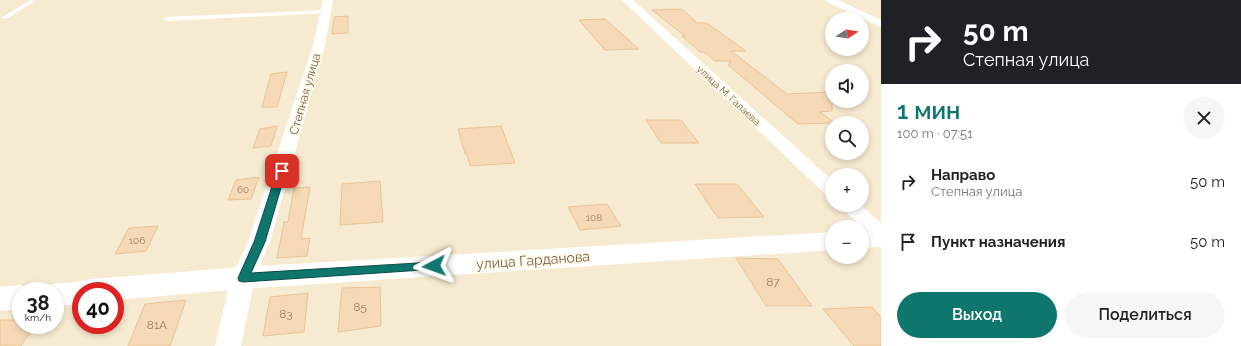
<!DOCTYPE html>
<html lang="ru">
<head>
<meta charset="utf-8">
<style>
	:root { --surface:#fff; --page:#f6f6f6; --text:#222; --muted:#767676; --accent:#0f766e }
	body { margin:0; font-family:Raleway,sans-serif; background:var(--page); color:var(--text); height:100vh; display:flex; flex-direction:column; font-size:15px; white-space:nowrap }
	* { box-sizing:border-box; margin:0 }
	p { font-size:13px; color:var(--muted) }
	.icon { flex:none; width:22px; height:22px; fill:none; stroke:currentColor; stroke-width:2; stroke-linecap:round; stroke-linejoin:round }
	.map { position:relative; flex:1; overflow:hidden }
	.drawer { display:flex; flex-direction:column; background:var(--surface); width:360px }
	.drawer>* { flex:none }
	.top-card { background:#202124; color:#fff; overflow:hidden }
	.needle { width:26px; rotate:78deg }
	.controls { position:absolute; left:825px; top:12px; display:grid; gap:8px }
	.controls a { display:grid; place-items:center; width:44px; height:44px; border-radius:50%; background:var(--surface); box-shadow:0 2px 6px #0003; font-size:20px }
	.speed { position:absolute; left:12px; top:282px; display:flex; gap:8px; font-size:20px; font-weight:700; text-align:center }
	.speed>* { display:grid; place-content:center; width:52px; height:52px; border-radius:50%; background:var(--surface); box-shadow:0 2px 6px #0003; line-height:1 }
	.speed small { font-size:10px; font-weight:400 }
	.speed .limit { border:6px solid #d22; background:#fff; color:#111 }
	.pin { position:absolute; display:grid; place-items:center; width:34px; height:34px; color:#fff; margin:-17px; border-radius:8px; box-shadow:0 2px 6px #0006 }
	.me { position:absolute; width:44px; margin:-22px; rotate:266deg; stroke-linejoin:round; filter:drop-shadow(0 0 3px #0008) }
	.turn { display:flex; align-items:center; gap:14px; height:84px; padding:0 16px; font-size:18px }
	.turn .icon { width:52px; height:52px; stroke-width:2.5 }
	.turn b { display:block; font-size:28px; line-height:34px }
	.round { display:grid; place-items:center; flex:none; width:42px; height:42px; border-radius:21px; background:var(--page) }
	.head { display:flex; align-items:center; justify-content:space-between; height:68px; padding:0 16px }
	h1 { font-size:24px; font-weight:600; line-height:30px; color:var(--accent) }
	.cta { display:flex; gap:8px; margin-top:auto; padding:8px 16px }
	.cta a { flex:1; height:46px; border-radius:24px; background:var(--accent); color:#fff; font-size:16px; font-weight:600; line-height:46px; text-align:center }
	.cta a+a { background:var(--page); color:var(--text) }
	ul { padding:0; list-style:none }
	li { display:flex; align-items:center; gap:12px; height:60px; padding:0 16px }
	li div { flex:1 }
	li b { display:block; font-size:15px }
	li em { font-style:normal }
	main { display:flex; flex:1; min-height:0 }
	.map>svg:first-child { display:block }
	.residential { fill:#f6ebd0; fill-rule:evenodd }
	.building { fill:#f6dab7; stroke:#eac396 }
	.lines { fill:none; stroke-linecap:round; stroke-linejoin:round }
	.lane { fill:#fff; fill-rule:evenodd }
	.street { fill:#fff; fill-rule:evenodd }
	.secondary { fill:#fff; fill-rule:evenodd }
	.route { fill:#0f766e; stroke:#0a4d48 }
	.labels { text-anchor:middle; stroke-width:3.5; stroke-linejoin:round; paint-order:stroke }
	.far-street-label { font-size:10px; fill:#785f46; stroke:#fffaea }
	.number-label { font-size:10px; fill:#987e62 }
	.street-label { font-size:12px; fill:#785f46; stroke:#fffaea }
	.near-number-label { font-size:12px; fill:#987e62 }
	.near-street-label { font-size:14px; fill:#785f46; stroke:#fffaea }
</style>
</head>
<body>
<main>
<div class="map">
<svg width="881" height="346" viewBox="0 0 881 346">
	<rect width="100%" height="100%" fill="#fef7e2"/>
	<path class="residential" d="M0 0H881V346H0ZM832 19H862V49H832ZM832 71H862V101H832ZM832 123H862V153H832ZM832 175H862V205H832ZM832 227H862V257H832ZM21 291H55V325H21ZM81 291H115V325H81Z"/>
	<g class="building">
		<polygon points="682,9 697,23 707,23 746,51 731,51 787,94 832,92 832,111 820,112 835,123 798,124 728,65 731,61 715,61 704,52 700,52 682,36 685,36 652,10"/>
		<polygon points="348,16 348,33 332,34 334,17"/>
		<polygon points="605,19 639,49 605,50 579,20"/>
		<polygon points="287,72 277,107 262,107 271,74"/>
		<polygon points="646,120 681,120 699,143 661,143"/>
		<polygon points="277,126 271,146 253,148 260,129"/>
		<polygon points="501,126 515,163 470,166 467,154 465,154 458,129"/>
		<polygon points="259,177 251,199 228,200 236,180"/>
		<polygon points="380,181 383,222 340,225 342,184"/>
		<polygon points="695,184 737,184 764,217 718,218"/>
		<polygon points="310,187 301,239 310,238 307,256 277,258 284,222 288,222 294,188"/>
		<polygon points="607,204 621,226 580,230 568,207"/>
		<polygon points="158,226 146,251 115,254 129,228"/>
		<polygon points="736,258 778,259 812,306 766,306"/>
		<polygon points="380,287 381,326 338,332 342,288"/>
		<polygon points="308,293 304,332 263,336 270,297"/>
		<polygon points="186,300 170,346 128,346 145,304"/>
		<polygon points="872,307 881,317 881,346 854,346 823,309"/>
		<polygon points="0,320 21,320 21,325 35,325 21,346 0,346"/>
	</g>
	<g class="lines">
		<g class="lane">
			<polygon points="31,0 36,0 6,19 1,18"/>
			<polygon points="326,10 329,12 328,13 166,21 163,19 166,17"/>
		</g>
		<g class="street">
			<polygon points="323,0 333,0 325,45 270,242 255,278 241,346 215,346 231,278 248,242 313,45"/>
			<polygon points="622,0 633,0 832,180 832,196 825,194"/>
			<polygon points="825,0 838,0 881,20 881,27 827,2"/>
			<polygon points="839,205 861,205 881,223 881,242 874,240"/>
		</g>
		<g class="secondary">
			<polygon points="881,229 881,247 862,248 862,230"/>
			<path d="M832 232V250L243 289 115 300V291H81V304L55 306V291H42L45 286C60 281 76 284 90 279L243 267Z"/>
			<polygon points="21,285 31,289 33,291 21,291 21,309 0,311 0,287"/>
		</g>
	</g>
	<polygon class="route" points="282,168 286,171 265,242 251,273 434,262 438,263 440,266 438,269 243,282 239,281 238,278 254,242 277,171"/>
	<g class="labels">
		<g class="far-street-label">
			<text transform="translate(729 95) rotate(43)" y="4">улица М. Галаева</text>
		</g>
		<g class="number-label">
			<text x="243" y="193">60</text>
			<text x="594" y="221">108</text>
			<text x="137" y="244">106</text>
		</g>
		<g class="street-label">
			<text transform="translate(305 94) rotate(-74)" y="4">Степная улица</text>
		</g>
		<g class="near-number-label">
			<text x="773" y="286">87</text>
			<text x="360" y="311">85</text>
			<text x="286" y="318">83</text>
			<text x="157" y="329">81А</text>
		</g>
		<g class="near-street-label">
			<text transform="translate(533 260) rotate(-4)" y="5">улица Гарданова</text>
		</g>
	</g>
</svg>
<div class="controls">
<a><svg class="needle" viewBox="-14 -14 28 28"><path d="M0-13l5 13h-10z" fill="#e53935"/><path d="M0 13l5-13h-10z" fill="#767676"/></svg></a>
<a><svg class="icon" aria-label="sound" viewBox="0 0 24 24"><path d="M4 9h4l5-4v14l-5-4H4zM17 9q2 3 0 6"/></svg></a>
<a><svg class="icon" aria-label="search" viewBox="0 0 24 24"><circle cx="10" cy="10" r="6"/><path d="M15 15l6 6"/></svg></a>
<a>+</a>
<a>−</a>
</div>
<div class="speed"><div>38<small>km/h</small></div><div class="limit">40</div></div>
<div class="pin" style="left:282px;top:171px;background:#d93025"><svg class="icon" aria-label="arrive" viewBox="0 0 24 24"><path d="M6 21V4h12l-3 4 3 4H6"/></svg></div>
<svg class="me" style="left:434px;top:266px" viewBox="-20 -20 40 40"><path d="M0-17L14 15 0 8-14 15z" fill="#0f766e" stroke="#fff" stroke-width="4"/></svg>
</div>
<section class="drawer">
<div class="top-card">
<div class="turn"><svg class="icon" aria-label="right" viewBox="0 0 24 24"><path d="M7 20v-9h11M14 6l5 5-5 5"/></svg><div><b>50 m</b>Степная улица</div></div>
</div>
<div class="head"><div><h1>1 мин</h1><p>100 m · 07:51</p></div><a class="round"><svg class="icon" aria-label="close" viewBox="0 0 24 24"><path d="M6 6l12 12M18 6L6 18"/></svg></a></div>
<ul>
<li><svg class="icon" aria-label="right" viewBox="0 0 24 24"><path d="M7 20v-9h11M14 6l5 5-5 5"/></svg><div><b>Направо</b><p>Степная улица</p></div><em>50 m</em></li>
<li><svg class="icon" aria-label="arrive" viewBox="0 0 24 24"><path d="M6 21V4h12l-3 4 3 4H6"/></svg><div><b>Пункт назначения</b></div><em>50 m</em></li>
</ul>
<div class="cta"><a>Выход</a><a>Поделиться</a></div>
</section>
</main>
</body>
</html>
